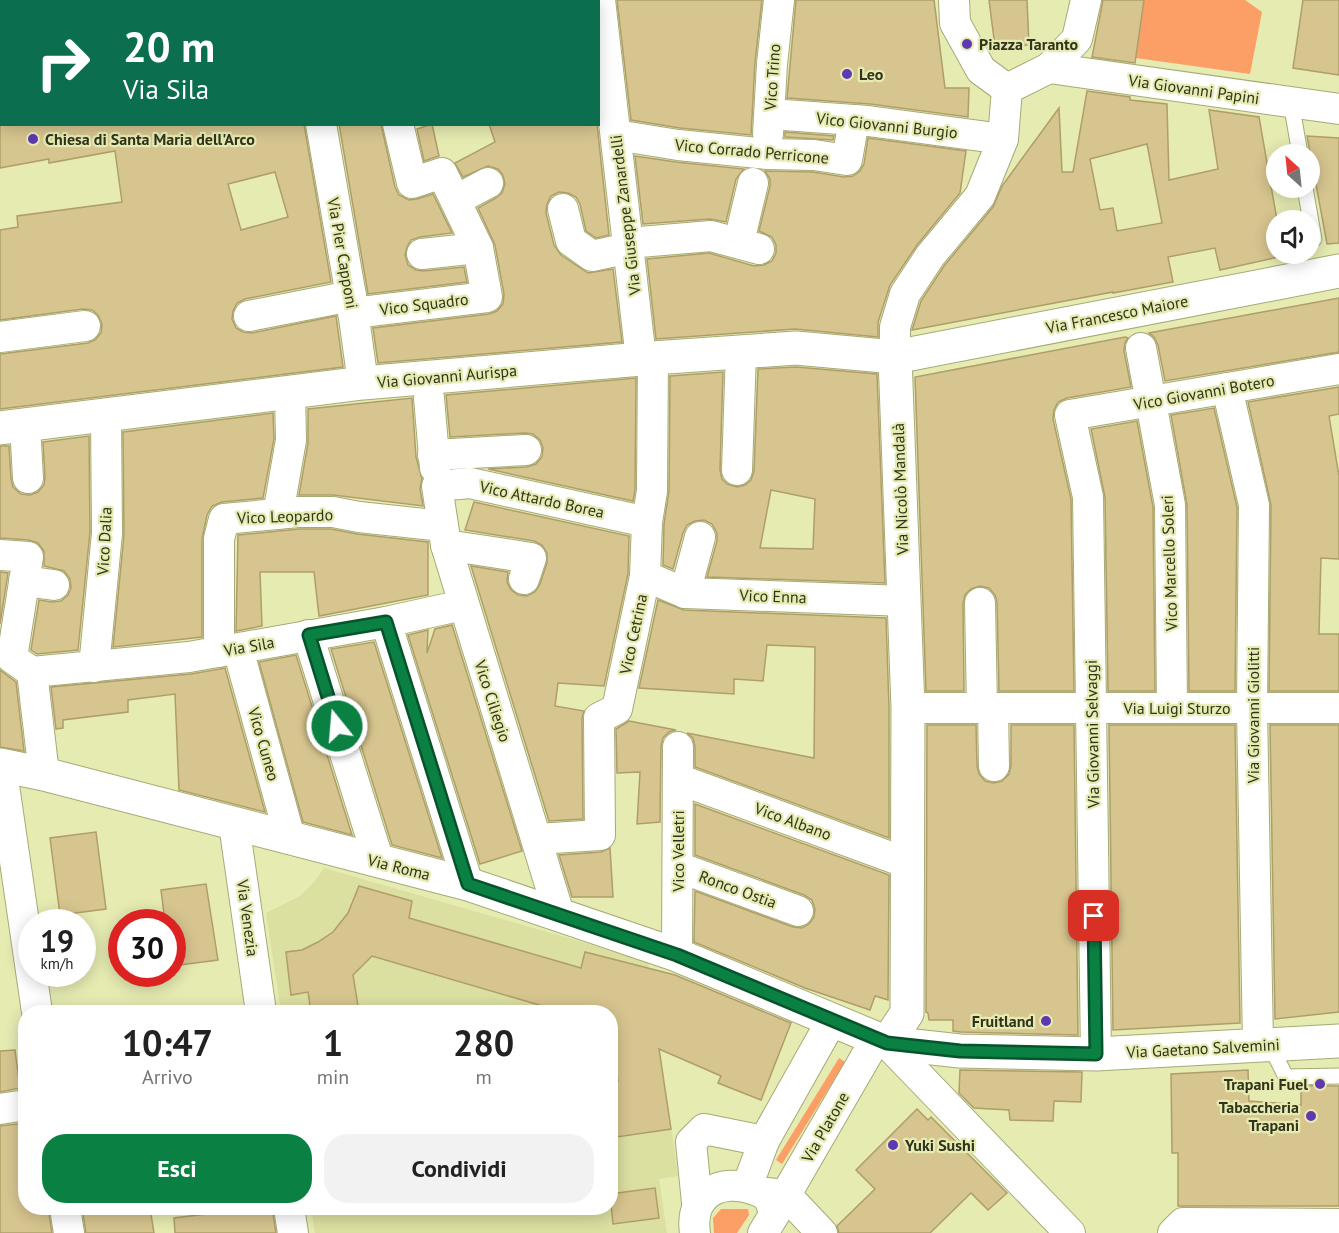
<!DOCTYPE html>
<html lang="it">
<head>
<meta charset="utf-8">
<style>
	:root { --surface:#fff; --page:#f2f2f2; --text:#222; --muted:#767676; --accent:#0b8043 }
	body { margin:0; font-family:"PT Sans",sans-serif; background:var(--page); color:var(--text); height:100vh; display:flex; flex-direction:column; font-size:22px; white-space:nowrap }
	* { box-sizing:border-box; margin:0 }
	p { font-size:20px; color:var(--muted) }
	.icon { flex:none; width:33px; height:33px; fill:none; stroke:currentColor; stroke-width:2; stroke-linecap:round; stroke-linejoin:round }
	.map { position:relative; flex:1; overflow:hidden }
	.sheet { position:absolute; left:18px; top:1005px; width:600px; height:210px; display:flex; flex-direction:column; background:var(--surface); border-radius:24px; box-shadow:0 3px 15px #0003 }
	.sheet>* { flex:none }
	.guide { position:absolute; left:0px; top:0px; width:600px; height:126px; box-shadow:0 3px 15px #0003; background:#0b6e4f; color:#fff; overflow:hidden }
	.needle { width:39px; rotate:333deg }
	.tools { position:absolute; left:1266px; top:144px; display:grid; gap:12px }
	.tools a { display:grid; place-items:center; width:54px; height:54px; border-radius:50%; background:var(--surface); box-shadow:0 3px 15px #0003; font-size:30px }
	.speed { position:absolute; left:18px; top:909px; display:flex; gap:12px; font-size:30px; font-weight:700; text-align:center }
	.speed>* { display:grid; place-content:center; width:78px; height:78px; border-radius:50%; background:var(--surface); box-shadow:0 3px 15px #0003; line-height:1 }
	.speed small { font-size:15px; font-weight:400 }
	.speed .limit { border:9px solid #d22; background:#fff; color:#111 }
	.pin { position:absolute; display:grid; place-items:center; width:51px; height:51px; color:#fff; margin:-26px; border-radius:12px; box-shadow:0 3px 9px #0006 }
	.me { position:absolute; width:66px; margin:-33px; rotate:343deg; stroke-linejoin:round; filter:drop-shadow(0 0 4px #0008) }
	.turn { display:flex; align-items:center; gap:21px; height:126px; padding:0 24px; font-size:27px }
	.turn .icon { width:78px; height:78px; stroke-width:2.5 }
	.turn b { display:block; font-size:42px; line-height:51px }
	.eta { display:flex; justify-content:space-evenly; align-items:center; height:102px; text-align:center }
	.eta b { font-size:36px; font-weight:700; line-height:42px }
	.cta { display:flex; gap:12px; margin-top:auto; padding:12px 24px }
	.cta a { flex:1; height:69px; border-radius:24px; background:var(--accent); color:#fff; font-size:24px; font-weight:700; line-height:69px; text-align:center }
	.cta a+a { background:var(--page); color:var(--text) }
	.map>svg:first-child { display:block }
	.built { fill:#dbdfa0 }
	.green { fill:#fb9f66 }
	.building { fill:#d7c58f; stroke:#af9e69; stroke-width:1.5; fill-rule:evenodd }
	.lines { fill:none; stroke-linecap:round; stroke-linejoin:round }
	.lane-casing { stroke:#a6aa75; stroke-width:17 }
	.street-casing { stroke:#a6aa75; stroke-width:32 }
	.secondary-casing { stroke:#a6aa75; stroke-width:35 }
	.lane { stroke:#fff; stroke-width:15 }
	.street { stroke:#fff; stroke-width:30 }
	.secondary { stroke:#fff; stroke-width:33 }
	.route-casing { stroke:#07532c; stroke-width:15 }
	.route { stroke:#0b8043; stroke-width:10 }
	.poi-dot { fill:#5e39b1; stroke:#e6ebb2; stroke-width:2 }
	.labels { text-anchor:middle; stroke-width:4.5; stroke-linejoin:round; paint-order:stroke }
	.poi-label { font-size:16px; font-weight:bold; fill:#31331c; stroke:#e6ebb2; text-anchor:start }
	.street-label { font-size:16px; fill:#31331c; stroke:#e6ebb2 }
</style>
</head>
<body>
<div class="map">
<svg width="1339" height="1233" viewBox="0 0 1339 1233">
	<rect width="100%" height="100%" fill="#e6ebb2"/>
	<polygon class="built" points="324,868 648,961 678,1176 659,1179 667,1233 315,1233 311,1208 610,1208 610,1012 281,1012 266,913 300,896 315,881"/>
	<g class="green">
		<polygon points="1144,0 1245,0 1262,12 1250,74 1136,58"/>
		<polygon points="839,1058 845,1062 782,1164 776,1160"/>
		<polygon points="721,1209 748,1209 749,1215 737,1233 714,1233 713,1218"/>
	</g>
	<g class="building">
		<polygon points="617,0 762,0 755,62 751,135 680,128 631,120"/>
		<polygon points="796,0 934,0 945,88 969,88 968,117 870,104 787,98"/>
		<polygon points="989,0 1027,0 1029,45 995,47"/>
		<polygon points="1103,0 1144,0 1135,63 1092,57"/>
		<polygon points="1303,0 1339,0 1339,75 1293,68"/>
		<path d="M1087 91 1130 97V100L1167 104 1169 180 1218 169 1209 110 1259 117 1277 220 1276 254H1283V256L1220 270 1215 248 1168 257 1173 282 1113 293V292L912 330 921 301 944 266 993 207 1002 186 1059 108 1062 172H1073ZM1147 144 1162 223 1117 231 1113 208 1100 210 1090 159Z"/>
		<path d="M0 124H304L331 282 245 299 237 303 233 311 232 319 236 328 243 332 252 333 336 316 343 367 0 409V354L88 343 95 340 101 333 102 324 98 315 92 310 83 309 0 320V230L18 227 17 216 122 202 115 151 49 163V159L0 168ZM275 172 288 217 241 230 228 184Z"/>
		<polygon points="339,124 381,124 395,187 399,195 409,200 417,199 433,194 452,233 420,237 411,240 407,247 405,255 408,265 416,270 423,271 464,267 467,282 368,294"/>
		<polygon points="432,124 439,156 424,161 417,129"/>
		<polygon points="489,124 597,124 609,235 596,238 586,231 580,204 576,197 568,193 559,192 551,196 547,204 546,213 554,245 561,255 588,273 613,269 622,342 378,363 373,328 489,314 497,311 503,304 504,294 495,245 478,208 496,198 502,193 505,184 503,175 498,169 488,166 463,177 455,163 495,142"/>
		<polygon points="785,132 834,136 833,140 785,137"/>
		<polygon points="1307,136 1339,138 1339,243 1327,244"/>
		<polygon points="868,138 966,151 960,193 917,245 890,285 878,322 878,337 795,329 656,339 647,259 709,253 754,266 764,265 772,261 776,253 776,245 772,237 759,231 770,186 770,179 765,171 813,172 844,177 853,176 860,171 864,164"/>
		<polygon points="635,156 676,162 744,169 736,179 726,222 710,219 643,224"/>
		<polygon points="1339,298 1339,352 1165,381 1158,345 1154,337 1149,333"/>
		<polygon points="1125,337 1128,338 1125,343 1124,351 1131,387 1067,398 1058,402 1054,410 1053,419 1071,499 1074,691 999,691 997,602 995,595 989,588 980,586 971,589 965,595 963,603 964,691 926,691 915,377"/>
		<path d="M796 367 877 374 885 583 707 577 717 541V533L712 524 704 520 695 521 687 525 683 533 673 569 663 565 664 524 669 491 670 376 723 372 720 470 722 479 727 484 737 487 745 485 751 480 754 471 758 369ZM771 490 815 499 813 549 760 548Z"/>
		<polygon points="636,378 635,490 633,501 488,469 527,467 536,464 542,457 543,448 540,440 533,434 525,433 450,437 446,395"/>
		<polygon points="1339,387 1339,414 1329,416 1339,476 1339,559 1321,558 1319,634 1339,634 1339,691 1269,691 1271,505 1248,402"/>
		<polygon points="412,398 416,457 422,479 420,489 423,506 333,495 299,495 308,443 308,409"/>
		<polygon points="1214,408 1237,507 1235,691 1189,691 1187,505 1171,415"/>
		<polygon points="273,413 274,439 263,498 222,502 212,506 207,515 202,539 202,637 113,647 124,535 123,432"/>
		<polygon points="1137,421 1153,507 1155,691 1108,691 1105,497 1091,429"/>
		<polygon points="89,436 90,532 78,650 37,654 31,650 39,600 52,602 61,601 68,595 71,588 70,579 64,571 44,566 44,551 38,543 29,540 0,538 0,446 9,446 11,479 13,487 21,494 30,495 38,492 44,485 45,477 43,442"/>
		<polygon points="474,502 629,536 628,574 604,686 558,683 555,706 584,711 582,718 583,819 549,821 471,566 508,572 507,582 511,590 518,595 527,596 535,592 540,584 547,563 547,553 542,545 534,541 465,530"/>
		<polygon points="299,529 331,529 357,534 428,542 428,595 319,616 314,572 260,572 262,626 236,631 238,535"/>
		<polygon points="0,572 8,573 0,624"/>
		<polygon points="658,600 684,610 886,618 889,708 889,838 695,767 695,747 693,738 687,733 814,758 815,647 767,645 763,681 734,679 734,694 639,688"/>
		<polygon points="452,625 522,851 480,864 408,635 428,630 427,653 435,629"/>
		<polygon points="374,642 442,858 392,845 331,649"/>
		<polygon points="296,655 352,835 303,822 259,662"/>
		<polygon points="225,668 265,812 179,790 175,694 128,700 128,712 63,720 63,728 56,729 51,687 191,674"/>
		<polygon points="0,670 16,682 24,751 0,747"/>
		<polygon points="629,721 676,730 669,732 663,738 661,746 660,822 637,824 640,772 617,773 616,729"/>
		<polygon points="927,725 976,725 977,766 979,774 985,781 994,783 1002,781 1009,774 1011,766 1011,725 1074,725 1078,1035 961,1032 953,1031 953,1020 929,1020 928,1013 926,1012"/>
		<polygon points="1109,725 1235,725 1240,1023 1113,1030"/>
		<polygon points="1270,725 1339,725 1339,1012 1275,1019"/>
		<polygon points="695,804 889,875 888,1000 875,996 870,1010 805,988 694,942 695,891 793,927 802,928 809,924 814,917 815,909 812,900 804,895 695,855"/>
		<polygon points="96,832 106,909 60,915 50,838"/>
		<polygon points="610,848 613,897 572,897 559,855 601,852"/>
		<polygon points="206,884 218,960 172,966 172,922 165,922 161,890"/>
		<polygon points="359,886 412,901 409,918 581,968 585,952 675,975 791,1023 761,1100 718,1083 721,1076 659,1049 671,1129 610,1138 610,1082 618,1081 610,1029 610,1012 563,1012 372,956 353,975 359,1012 311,1012 308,992 291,995 286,952 302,950 318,942 333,932 348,913"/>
		<polygon points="15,1050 20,1088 0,1092 0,1051"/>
		<polygon points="960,1070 1082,1072 1081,1102 1054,1101 1053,1121 1010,1120 1009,1110 974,1108 959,1093"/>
		<polygon points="1248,1070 1249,1101 1301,1105 1301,1086 1339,1086 1339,1206 1178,1206 1178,1153 1172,1153 1171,1074"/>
		<polygon points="917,1109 928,1120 931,1117 1007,1193 988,1210 971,1193 930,1233 839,1233 837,1226 875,1189 856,1170"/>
		<polygon points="25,1123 26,1208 48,1208 52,1233 0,1233 0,1126"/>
		<polygon points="655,1188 659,1218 613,1224 610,1194"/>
		<polygon points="82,1208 150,1208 154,1233 86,1233"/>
		<polygon points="222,1208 272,1208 276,1233 175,1233 174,1218 222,1212"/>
	</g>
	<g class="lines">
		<g class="lane-casing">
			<g id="lane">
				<polyline points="1291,102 1300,154"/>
				<polyline points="1305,188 1314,239"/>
				<polyline points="1270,1045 1286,1077 1339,1076"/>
			</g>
		</g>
		<g class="street-casing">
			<g id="street">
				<polyline points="301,0 302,2"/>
				<polyline points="600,0 641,359"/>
				<polyline points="954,0 955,23 981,70 1007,89"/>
				<polyline points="440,2 447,0"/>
				<polyline points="1049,68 1339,109"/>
				<polyline points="0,86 2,86"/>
				<polyline points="770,114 868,121 1003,139"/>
				<polyline points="321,124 351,296 363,383"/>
				<polyline points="768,134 772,64 779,0"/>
				<polyline points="616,135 678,145 767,154 814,155 847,160 854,120"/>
				<polyline points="456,200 488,183"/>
				<polyline points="563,209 571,241 592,256 629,248"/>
				<polyline points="739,242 753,183"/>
				<polyline points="628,243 711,236 759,249"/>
				<polyline points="422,254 478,248"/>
				<polyline points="353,313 487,297 478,248 442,173 412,183 398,124"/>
				<polyline points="249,316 351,296"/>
				<polyline points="0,337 85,326"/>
				<polyline points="1141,348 1170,505 1172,708"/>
				<polyline points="895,357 895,327 905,294 930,256 980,196 1003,139 1007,89 1049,68 1077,39 1086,0"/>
				<polyline points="1227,388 1254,505 1252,708 1258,1045"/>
				<polyline points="429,398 435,468"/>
				<polyline points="25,425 28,478"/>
				<polyline points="433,455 526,450"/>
				<polyline points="737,470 741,352"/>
				<polyline points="278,514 291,440 290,393"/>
				<polyline points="446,545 531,558 524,579"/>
				<polyline points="0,555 28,557 12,658 32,672 44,774"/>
				<polyline points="645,576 685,593 905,601"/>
				<polyline points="24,581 54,585"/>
				<polyline points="685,593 700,537"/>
				<polyline points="980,603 982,708"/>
				<polyline points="386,622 468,884"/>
				<polyline points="308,635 379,862"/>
				<polyline points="238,649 290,838"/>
				<polyline points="219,652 219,539 224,519 298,512 333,512 359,517 443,526"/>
				<polyline points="94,667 107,533 106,415"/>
				<polyline points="32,672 189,657 386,622 463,605"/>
				<polyline points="908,708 1339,708"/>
				<polyline points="993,708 994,766"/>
				<polyline points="1,765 37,1012"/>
				<polyline points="678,779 907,863"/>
				<polyline points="234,824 261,1012"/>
				<polyline points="537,839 600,835 599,718 617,709 645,576 647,522 652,491 653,358"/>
				<polyline points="678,867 798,911"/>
				<polyline points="559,914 446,545 437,486 470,483 647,522"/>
				<polyline points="677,955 678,747"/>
				<polyline points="887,1043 1070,1233"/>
				<polyline points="1096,1054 1088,497 1070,415 1339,369"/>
				<polyline points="0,1109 26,1105"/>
				<polyline points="747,1187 764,1141 832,1020"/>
				<polyline points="766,1193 786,1195 822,1233"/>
				<polyline points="697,1203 691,1142 704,1129 764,1141"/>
				<polyline points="65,1208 69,1233"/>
				<polyline points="289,1208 293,1233"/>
				<polyline points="774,1215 876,1039"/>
				<path d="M695 1233C689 1194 721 1177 755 1190 761 1192 767 1195 770 1201 772 1205 773 1211 774 1215L763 1233"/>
				<polyline points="1173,1233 1183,1223 1339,1224"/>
			</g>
		</g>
		<g class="secondary-casing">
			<g id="secondary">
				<polyline points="0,428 363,383 653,358 796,348 895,357 1339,271"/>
				<polyline points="0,765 44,774 468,884 677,955 887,1043 960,1051 1096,1054 1339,1041"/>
				<polyline points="887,1043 907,1013 908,708 895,357"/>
			</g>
		</g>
		<use href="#lane" class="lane"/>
		<use href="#street" class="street"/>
		<use href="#secondary" class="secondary"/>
	</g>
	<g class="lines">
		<g class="route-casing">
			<polyline id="route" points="337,726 309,635 386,622 468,884 677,955 887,1043 960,1051 1096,1054 1094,916"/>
		</g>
		<use href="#route" class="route"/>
	</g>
	<g class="poi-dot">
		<circle cx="967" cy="44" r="6"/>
		<circle cx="847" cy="74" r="6"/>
		<circle cx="33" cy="139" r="6"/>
		<circle cx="1046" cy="1021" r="6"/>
		<circle cx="1320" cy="1084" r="6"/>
		<circle cx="1311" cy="1116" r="6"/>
		<circle cx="893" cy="1145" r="6"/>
	</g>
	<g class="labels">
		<g class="poi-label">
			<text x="979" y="50">Piazza Taranto</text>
			<text x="859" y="80">Leo</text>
			<text x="45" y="145">Chiesa di Santa Maria dell'Arco</text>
			<text x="1034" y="1027" text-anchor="end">Fruitland</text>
			<text x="1308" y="1090" text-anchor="end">Trapani Fuel</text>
			<text x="1299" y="1113" text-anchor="end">Tabaccheria<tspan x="1299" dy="18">Trapani</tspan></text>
			<text x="905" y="1151">Yuki Sushi</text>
		</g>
		<g class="street-label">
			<text transform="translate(772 77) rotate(-86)" y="6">Vico Trino</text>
			<text transform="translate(1194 89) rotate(8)" y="6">Via Giovanni Papini</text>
			<text transform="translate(887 125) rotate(6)" y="6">Vico Giovanni Burgio</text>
			<text transform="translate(752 151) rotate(5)" y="6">Vico Corrado Perricone</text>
			<text transform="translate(625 215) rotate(-97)" y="6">Via Giuseppe Zanardelli</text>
			<text transform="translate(343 253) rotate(80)" y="6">Via Pier Capponi</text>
			<text transform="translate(424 304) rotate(-7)" y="6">Vico Squadro</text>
			<text transform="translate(1117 314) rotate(-11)" y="6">Via Francesco Maiore</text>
			<text transform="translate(447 376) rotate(-5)" y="6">Via Giovanni Aurispa</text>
			<text transform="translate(1204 392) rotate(-10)" y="6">Vico Giovanni Botero</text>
			<text transform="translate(900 489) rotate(-92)" y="6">Via Nicolò Mandalà</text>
			<text transform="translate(542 499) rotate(12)" y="6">Vico Attardo Borea</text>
			<text transform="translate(285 516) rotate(-2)" y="6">Vico Leopardo</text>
			<text transform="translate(104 541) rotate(-87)" y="6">Vico Dalia</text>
			<text transform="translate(1169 563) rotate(-92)" y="6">Vico Marcello Soleri</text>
			<text transform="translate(773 596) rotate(2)" y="6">Vico Enna</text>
			<text transform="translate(633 634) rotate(-78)" y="6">Vico Cetrina</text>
			<text transform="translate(249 646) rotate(-10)" y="6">Via Sila</text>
			<text transform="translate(493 701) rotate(72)" y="6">Vico Ciliegio</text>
			<text x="1177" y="714">Via Luigi Sturzo</text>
			<text transform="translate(1253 715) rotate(-90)" y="6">Via Giovanni Giolitti</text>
			<text transform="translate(1092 734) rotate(-91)" y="6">Via Giovanni Selvaggi</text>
			<text transform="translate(264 744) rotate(74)" y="6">Vico Cuneo</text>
			<text transform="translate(793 821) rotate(20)" y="6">Vico Albano</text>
			<text transform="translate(678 851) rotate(-90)" y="6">Vico Velletri</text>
			<text transform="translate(399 867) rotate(14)" y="6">Via Roma</text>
			<text transform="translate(738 889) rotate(20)" y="6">Ronco Ostia</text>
			<text transform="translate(248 918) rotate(82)" y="6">Via Venezia</text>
			<text transform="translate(1203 1048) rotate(-3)" y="6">Via Gaetano Salvemini</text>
			<text transform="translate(825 1127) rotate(-60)" y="6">Via Platone</text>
		</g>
	</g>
</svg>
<div class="tools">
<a><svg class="needle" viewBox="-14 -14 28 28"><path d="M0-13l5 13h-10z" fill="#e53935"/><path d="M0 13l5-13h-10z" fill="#767676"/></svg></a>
<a><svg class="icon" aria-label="sound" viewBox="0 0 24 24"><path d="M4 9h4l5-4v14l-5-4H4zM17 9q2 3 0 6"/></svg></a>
</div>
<div class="speed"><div>19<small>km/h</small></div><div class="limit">30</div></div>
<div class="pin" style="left:1094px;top:916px;background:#d93025"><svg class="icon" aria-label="arrive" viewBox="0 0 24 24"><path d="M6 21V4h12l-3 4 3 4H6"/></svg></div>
<svg class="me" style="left:337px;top:726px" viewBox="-20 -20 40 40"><circle r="17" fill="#0b8043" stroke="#fff" stroke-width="3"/><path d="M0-11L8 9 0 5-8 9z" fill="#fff"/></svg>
<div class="guide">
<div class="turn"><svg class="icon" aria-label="right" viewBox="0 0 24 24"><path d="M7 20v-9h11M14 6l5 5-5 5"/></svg><div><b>20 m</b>Via Sila</div></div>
</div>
<section class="sheet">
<div class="eta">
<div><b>10:47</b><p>Arrivo</p></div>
<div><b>1</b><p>min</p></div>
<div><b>280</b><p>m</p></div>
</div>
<div class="cta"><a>Esci</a><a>Condividi</a></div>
</section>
</div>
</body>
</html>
